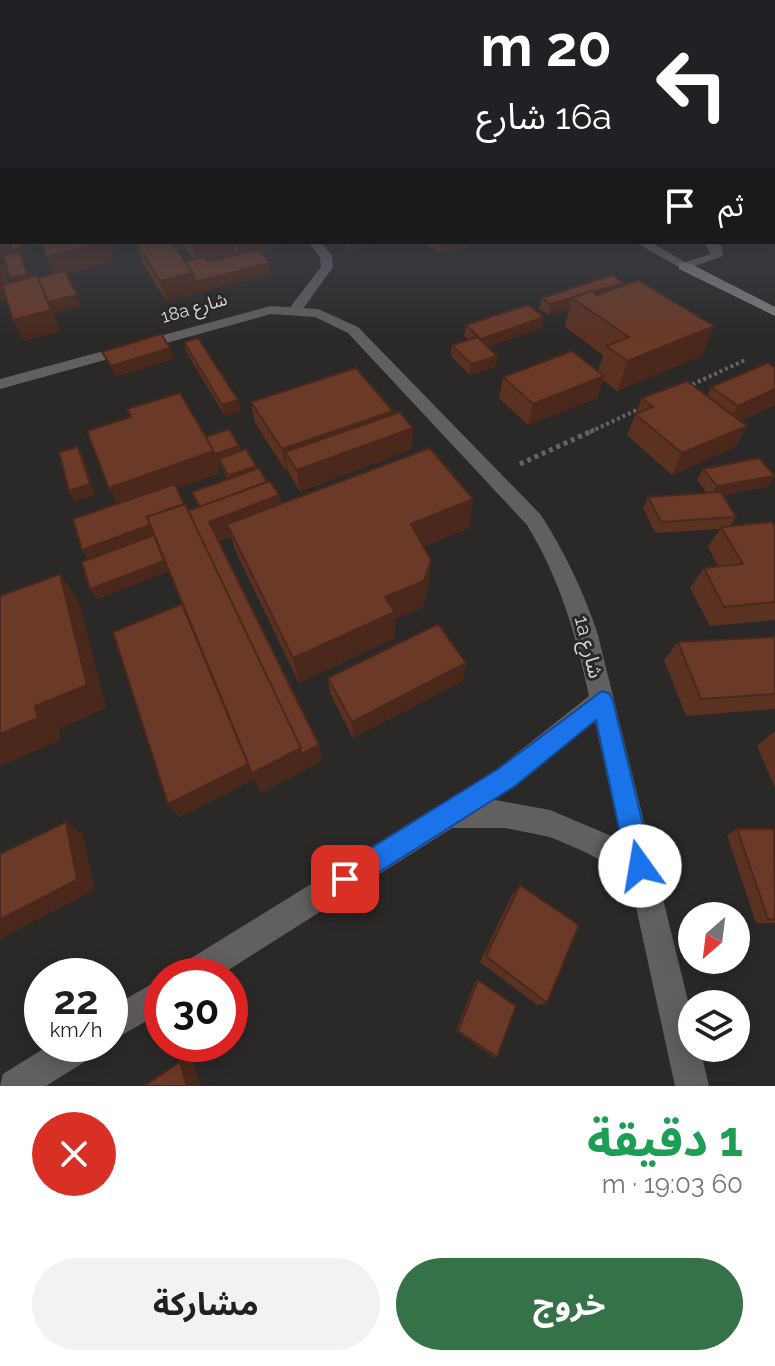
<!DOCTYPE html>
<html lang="ar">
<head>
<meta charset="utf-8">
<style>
	:root { --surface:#fff; --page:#f2f2f2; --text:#202124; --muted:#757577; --accent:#367248 }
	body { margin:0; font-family:Raleway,"Noto Sans Arabic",sans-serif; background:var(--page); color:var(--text); direction:rtl; height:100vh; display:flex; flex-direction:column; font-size:30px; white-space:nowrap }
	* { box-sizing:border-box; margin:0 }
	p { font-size:26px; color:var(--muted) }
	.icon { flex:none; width:44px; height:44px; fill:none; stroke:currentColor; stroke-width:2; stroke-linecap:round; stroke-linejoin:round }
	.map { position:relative; height:1086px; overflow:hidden; direction:ltr }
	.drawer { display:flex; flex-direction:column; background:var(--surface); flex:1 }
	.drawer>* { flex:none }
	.top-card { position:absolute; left:0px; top:0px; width:776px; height:244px; box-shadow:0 4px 20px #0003; direction:rtl; background:#202124; color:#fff; overflow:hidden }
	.needle { width:52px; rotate:208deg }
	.tools { position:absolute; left:678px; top:902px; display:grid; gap:16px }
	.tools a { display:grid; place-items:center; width:72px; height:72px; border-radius:50%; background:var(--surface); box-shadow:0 4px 20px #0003; font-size:40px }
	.speed { position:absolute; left:24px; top:958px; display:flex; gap:16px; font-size:40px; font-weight:700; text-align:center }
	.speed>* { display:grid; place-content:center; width:104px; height:104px; border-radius:50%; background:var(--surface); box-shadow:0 4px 20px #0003; line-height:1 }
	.speed small { font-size:20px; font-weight:400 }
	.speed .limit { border:12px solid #d22; background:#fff; color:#111 }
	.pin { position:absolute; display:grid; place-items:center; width:68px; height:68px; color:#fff; margin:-34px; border-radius:16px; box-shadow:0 4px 12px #0006 }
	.me { position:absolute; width:88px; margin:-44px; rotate:347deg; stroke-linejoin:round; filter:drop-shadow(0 0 6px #0008) }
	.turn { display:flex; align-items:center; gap:28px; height:168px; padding:0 32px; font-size:36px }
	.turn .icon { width:104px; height:104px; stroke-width:2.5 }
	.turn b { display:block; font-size:56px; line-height:68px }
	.then { display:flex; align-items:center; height:76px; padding:0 32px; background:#0003; gap:16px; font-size:30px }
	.round { display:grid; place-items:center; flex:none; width:84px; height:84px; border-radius:42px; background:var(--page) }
	.headline { display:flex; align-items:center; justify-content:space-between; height:136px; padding:0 32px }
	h1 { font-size:48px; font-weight:700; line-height:60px; color:#1e9e55 }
	.primary-button { display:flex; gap:16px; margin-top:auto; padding:16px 32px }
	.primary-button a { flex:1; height:92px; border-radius:48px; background:var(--accent); color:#fff; font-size:32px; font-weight:700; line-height:92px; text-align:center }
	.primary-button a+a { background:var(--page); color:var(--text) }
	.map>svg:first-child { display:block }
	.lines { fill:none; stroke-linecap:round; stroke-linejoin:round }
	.path-far1 { stroke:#656363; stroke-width:4; stroke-dasharray:3 3; stroke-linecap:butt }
	.path { stroke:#656363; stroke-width:5; stroke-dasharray:4 4; stroke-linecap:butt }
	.service { fill:#615f60; fill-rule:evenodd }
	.minor { fill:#615f60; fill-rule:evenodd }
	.tertiary { fill:#615f60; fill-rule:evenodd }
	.secondary { fill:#7f7d7e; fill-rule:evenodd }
	.wall { fill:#5b3122; fill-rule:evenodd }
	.shaded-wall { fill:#4a281b }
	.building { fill:#6a3927; stroke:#4a281b; stroke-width:2 }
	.route { fill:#1a73e8; stroke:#114b97; stroke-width:2 }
	.labels { text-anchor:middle; stroke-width:6; stroke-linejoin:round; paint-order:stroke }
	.far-street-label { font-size:18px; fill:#d7d5d5; stroke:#2b2828 }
	.street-label { font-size:20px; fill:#d7d5d5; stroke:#2b2828 }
</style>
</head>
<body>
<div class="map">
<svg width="775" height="1086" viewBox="0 0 775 1086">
	<rect width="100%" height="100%" fill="#2b2828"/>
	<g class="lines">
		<g class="path-far1">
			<polyline points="687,387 745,360"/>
			<polyline points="590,432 641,408"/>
		</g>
		<polyline class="path" points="520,464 594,430"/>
		<polygon class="service" points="308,242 321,242 332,256 333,267 300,313 295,314 288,310 321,267 320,257"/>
		<g class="minor">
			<path d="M271 306 318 309 358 327 541 515C565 553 584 592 598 635L692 1017V1048H700L709 1086H675L629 875 583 851 550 837 505 828H452L219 976H175L180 965 497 769 589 696C576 635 560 579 527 525L348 333 315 317 271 314 0 389V379ZM595 722 621 840 550 810 495 800Z"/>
			<polygon points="162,978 162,1012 110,1042 110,1008"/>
			<polygon points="51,1044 99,1044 94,1056 46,1086 0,1086 3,1074"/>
		</g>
		<polygon class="tertiary" points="635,242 650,242 685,262 711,254 704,242 717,242 722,247 723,256 684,270"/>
		<polygon class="secondary" points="679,263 689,263 775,307 775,316 679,269"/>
	</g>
	<g class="wall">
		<polygon points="135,242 185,262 194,260 180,242 292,242 264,249 265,253 262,254 271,274 166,301 142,262"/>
		<polygon points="343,242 374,242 374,244 349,250 343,244"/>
		<polygon points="423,242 470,242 470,246 440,253 434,248 431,249"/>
		<polygon points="624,283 623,286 714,326 701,356 617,391 603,380 597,398 528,425 499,398 503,377 598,371 603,355 565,327 569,309 548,315 539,309 542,298"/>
		<polygon points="466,325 541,328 488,347 497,356 495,367 470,375 451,356 452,345 469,340 464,336"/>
		<polygon points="184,342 238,400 241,411 225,416 187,353"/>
		<polygon points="775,368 775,405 740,421 747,426 735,447 672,475 627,435 642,398 707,396 711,387"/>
		<polygon points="251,402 393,414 412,449 300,492 289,473 288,470 286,471 255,423"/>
		<path d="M206 438 239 446 240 451 256 466 267 482 279 495 281 504 469 528 423 547 431 560 428 588 422 608 395 619V638L299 683 236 552 231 537 218 541 319 745 322 761 261 793 255 779 180 817 168 804 182 604 169 571 97 599 88 560 117 504ZM217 463 218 465 220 464 227 479 192 492 199 508 188 511 177 488 220 473Z"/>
		<polygon points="703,469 768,487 723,495 736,517 730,526 775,527 775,620 710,626 690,588 704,568 718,566 708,547 720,529 655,533 643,508 648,497 707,493 697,480"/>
		<polygon points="775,637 775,709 686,716 664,660 678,642"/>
		<polygon points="328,678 463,681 353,738 331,695"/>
		<polygon points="775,731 775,788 757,746"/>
		<polygon points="737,829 775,831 775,923 756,923 727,835"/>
		<polygon points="520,885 547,1003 537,1005 480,962 512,895"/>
		<polygon points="478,980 497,1057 493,1057 456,1031 475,982"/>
	</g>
	<g class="shaded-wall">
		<polygon points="0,203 2,203 2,242 53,242 25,248 27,259 23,260 32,284 15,288 10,278 16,261 11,251 0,254"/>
		<polygon points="101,242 110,242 116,260 56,278 47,257"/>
		<polygon points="192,242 233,242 236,256 197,265"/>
		<polygon points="236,242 292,242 264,249 265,253 239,260"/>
		<polygon points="349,242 374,242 374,244 349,250"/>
		<polygon points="431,242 435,242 434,248 431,249"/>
		<polygon points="445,242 470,242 470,246 440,253 441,243"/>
		<polygon points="0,255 4,264 13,298 0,300"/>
		<polygon points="270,263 271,274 166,301 160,281 193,273"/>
		<polygon points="624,283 621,293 572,298 569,309 548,315 550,304"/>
		<polygon points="77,295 81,306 53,313 61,331 24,341 13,320 48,302"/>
		<polygon points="544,317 541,328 480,350 481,339"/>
		<polygon points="714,326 701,356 617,391 628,361"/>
		<polygon points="170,348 174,359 115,377 111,366"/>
		<polygon points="497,356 495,367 470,375 471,364"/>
		<polygon points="604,376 597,398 528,425 533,404"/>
		<polygon points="775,389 775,405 726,427 738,406"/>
		<polygon points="238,400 241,411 225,416 222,405"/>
		<polygon points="393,411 393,432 285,452 288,470 286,471 282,449"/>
		<polygon points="747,426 735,447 672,475 682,453"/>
		<polygon points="413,428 412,449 300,492 297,470"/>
		<polygon points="239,446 241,457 219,459 220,464 218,465 215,454"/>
		<polygon points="78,447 84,458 95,495 75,502 69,491"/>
		<polygon points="214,451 220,473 120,509 109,488"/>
		<polygon points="256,466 258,477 231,487 228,476"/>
		<polygon points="775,476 768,487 710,497 717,486"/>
		<polygon points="279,495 283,516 227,524 231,537 216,542 205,516"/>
		<polygon points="473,499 469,528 410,552 411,524"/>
		<polygon points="188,512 170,571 97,599 90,589 94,570 82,550"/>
		<polygon points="431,560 428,588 422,608 395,619 395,638 299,683 293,658 385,597"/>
		<polygon points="60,574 79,602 106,708 59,729 61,740 0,766 0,734 35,706"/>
		<polygon points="466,663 463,681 353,738 352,722"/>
		<polygon points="319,745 322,761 307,769 302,754"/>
		<polygon points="301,748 307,769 261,793 255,779 180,817 168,804 249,764"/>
		<polygon points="66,822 83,834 95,890 0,939 0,919"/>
		<polygon points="193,1061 201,1086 187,1086 180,1062"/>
	</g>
	<g class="building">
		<polygon points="2,213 2,231 0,232 0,214"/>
		<polygon points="10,242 21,242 22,248 11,250"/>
		<polygon points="40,242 101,242 47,257"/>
		<polygon points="136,242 171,242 193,273 160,281"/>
		<polygon points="258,250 270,263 195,282 193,273 185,262 205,257 208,262"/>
		<polygon points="20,252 27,274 10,278 3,255"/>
		<polygon points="65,271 77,295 48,302 38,278"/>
		<polygon points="612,275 624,283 550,304 542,298"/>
		<polygon points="37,276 51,310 13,320 2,285"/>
		<polygon points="638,280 714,326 628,361 606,346 629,337 572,298 592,291 597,295"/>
		<polygon points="528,305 544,317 481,339 466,325"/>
		<polygon points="161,334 170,348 111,366 102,352"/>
		<polygon points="478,337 497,356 471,364 452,345"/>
		<polygon points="198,338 238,400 222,405 184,342"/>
		<polygon points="572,351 604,376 533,404 503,377"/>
		<polygon points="768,363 775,368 775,389 738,406 711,387"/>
		<polygon points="356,368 393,411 282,449 251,402"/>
		<polygon points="687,381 747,426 682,453 635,414 653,407 642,398"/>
		<polygon points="180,393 214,451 109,488 87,431 131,417 127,409"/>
		<polygon points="400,412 413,428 297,470 285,452"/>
		<polygon points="229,429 239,446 215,454 206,437"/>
		<polygon points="78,447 90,484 69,491 59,452"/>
		<polygon points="430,448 473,499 411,524 431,560 424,581 385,597 395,612 293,658 227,524"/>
		<polygon points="246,449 256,466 228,476 219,459"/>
		<polygon points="759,458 775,476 717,486 703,469"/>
		<polygon points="259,468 267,482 200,507 192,492"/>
		<polygon points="270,481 279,495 209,522 319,745 302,754 188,511"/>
		<polygon points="175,484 184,504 147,517 150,525 82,550 73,519"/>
		<polygon points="721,492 736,517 661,522 648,497"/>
		<polygon points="185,504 301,748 252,773 147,517"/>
		<polygon points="772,522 775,527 775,602 724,607 704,568 743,564 721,527"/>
		<polygon points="154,535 164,561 90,589 82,562"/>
		<polygon points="60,574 87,685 35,706 38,718 0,734 0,596"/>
		<polygon points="182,604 248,764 168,804 113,632"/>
		<polygon points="438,624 466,663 352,722 328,678"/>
		<polygon points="775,637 775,694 701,699 678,642"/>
		<polygon points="66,822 77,880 0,919 0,854"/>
		<polygon points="737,829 774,829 775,919 768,919"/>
		<polygon points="520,885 579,925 547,1003 486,956"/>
		<polygon points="478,980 516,1006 497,1057 458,1031"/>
		<polygon points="180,1062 187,1086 144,1086"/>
	</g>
	<linearGradient id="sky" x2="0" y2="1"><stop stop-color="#181616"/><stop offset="0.55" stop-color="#444853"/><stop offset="1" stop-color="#444853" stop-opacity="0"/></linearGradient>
	<rect width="775" height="340" fill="url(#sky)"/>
	<polygon class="route" points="602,691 610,694 613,701 653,866 649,875 640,879 630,875 627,866 596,720 515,786 354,888 345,892 336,888 332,879 336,870 498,769"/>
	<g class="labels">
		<g class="far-street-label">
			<text transform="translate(194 308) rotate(-16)" y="6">18a شارع</text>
		</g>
		<g class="street-label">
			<text transform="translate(589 647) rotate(76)" y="7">1a شارع</text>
		</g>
	</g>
</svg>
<div class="tools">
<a><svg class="needle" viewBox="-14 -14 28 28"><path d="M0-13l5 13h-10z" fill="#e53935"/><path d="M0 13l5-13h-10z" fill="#757577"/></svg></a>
<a><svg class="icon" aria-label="layers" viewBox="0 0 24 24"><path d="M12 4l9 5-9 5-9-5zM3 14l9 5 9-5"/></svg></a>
</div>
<div class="speed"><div>22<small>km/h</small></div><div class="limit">30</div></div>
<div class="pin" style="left:345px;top:879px;background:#d93025"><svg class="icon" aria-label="arrive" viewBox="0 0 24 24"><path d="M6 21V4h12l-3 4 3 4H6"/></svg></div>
<svg class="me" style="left:640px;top:866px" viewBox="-20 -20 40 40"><circle r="19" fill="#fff"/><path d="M0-13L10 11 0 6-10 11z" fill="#1a73e8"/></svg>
<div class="top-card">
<div class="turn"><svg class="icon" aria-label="left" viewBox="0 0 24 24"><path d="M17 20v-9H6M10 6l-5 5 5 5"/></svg><div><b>20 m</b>16a شارع</div></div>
<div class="then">ثم<svg class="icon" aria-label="arrive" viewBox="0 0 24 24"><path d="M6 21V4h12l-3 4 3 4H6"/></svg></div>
</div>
</div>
<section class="drawer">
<div class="headline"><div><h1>1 دقيقة</h1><p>60 m · 19:03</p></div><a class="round" style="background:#d93025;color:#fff"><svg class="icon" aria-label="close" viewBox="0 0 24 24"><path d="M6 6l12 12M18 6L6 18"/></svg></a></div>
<div class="primary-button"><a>خروج</a><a>مشاركة</a></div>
</section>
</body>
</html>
